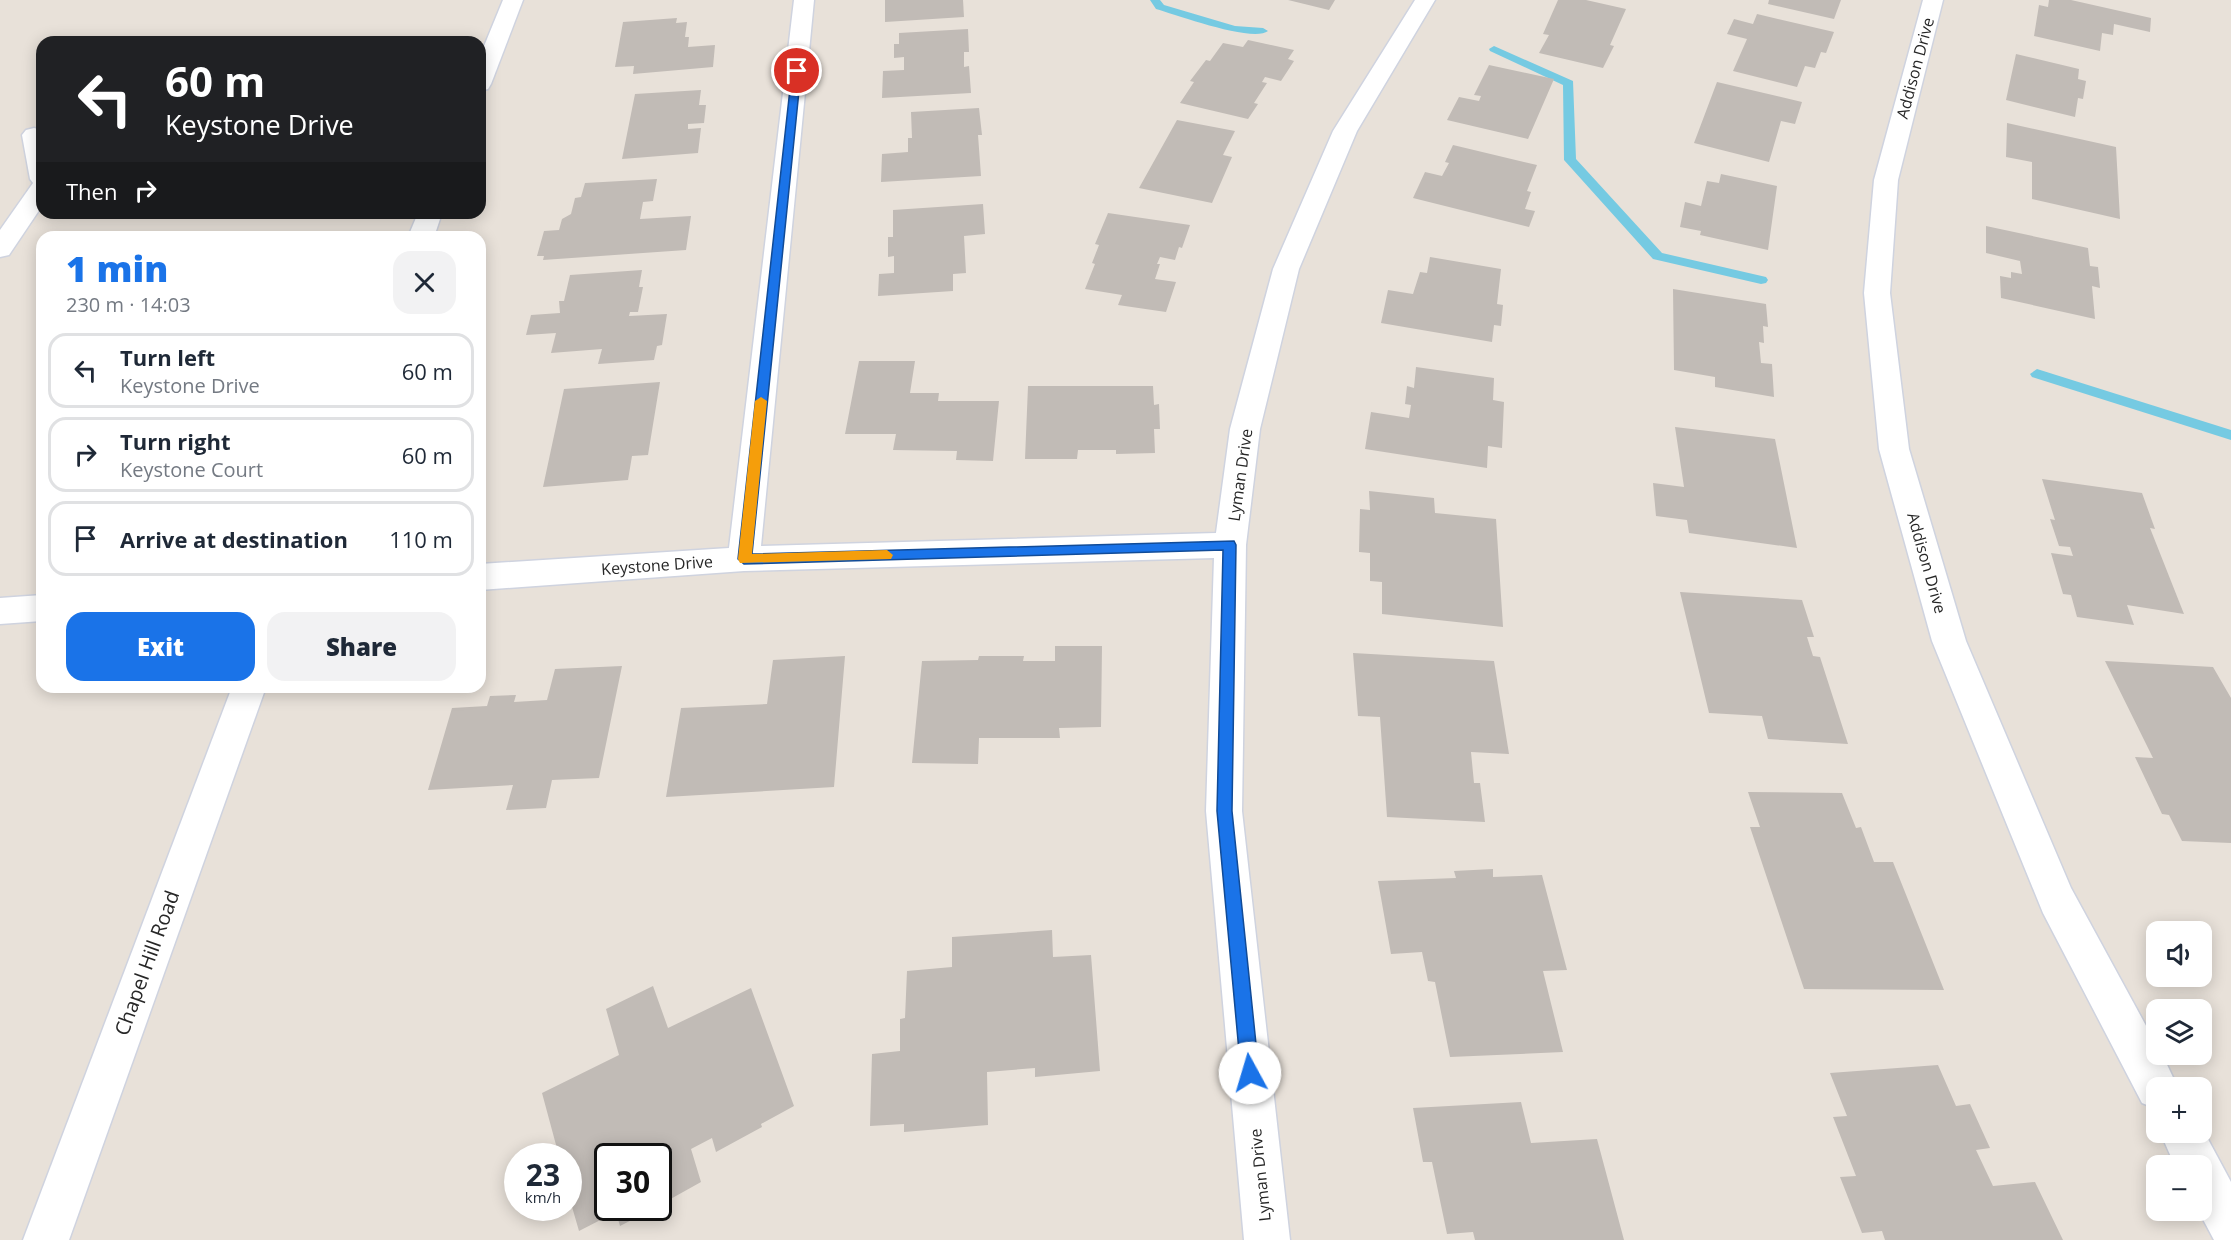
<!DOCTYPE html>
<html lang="en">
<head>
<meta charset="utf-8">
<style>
	:root { --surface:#fff; --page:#f2f2f3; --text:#1f2937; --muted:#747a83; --line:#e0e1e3; --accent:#1a73e8 }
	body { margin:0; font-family:"Open Sans",sans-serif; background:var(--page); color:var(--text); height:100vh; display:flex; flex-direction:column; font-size:22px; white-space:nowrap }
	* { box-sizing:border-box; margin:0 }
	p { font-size:20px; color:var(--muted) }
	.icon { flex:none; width:33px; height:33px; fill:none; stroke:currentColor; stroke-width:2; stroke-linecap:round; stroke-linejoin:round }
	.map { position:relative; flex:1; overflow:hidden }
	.details { position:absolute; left:36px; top:231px; width:450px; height:462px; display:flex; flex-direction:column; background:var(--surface); border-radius:18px; box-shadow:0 3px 15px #0003 }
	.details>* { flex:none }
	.hud { position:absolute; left:36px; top:36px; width:450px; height:183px; border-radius:18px; box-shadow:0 3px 15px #0003; background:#202124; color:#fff; overflow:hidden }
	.buttons { position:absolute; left:2146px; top:921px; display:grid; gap:12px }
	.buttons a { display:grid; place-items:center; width:66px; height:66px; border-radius:12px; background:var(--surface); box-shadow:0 3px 15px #0003; font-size:30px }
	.speed { position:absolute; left:504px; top:1143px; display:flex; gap:12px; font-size:30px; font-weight:700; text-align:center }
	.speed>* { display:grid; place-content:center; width:78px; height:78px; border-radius:50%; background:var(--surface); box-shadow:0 3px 15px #0003; line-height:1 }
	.speed small { font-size:15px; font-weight:400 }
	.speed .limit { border:3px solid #111; border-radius:9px; background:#fff; color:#111 }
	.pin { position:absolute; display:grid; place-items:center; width:51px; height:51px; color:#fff; margin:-26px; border:3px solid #fff; border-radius:50%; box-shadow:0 2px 6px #0007 }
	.me { position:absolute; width:66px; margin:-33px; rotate:354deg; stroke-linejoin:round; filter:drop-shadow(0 0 4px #0008) }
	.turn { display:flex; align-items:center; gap:21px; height:126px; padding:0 30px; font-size:27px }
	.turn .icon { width:78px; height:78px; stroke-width:2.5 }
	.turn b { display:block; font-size:42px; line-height:51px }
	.then { display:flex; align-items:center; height:57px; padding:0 30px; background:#0003; gap:12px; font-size:22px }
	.round { display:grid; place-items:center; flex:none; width:63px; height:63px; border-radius:18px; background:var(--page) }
	.summary { display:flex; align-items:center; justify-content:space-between; height:102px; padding:0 30px }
	h1 { font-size:36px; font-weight:800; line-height:45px; color:var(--accent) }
	.cta { display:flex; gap:12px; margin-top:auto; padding:12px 30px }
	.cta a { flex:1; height:69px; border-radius:18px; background:var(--accent); color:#fff; font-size:24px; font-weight:800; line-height:69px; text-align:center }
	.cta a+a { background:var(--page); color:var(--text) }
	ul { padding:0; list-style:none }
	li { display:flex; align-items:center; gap:18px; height:75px; margin:0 12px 9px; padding:0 18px; border:3px solid var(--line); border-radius:18px }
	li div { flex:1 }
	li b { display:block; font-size:22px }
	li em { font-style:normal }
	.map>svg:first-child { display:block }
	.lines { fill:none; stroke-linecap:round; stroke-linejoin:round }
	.stream { fill:#75cae2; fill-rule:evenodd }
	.building { fill:#c1bbb6 }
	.minor-casing { stroke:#cfd3df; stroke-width:3 }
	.minor { fill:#fff; fill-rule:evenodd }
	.route { fill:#1a73e8; stroke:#114b97; stroke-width:1.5 }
	.slow { fill:#f59e0b }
	.labels { text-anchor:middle; stroke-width:5; stroke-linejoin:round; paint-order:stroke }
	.street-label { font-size:16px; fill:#272727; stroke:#fff }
	.near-street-label { font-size:20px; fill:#272727; stroke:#fff }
</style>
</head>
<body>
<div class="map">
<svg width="2231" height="1240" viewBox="0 0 2231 1240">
	<rect width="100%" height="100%" fill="#e8e1d9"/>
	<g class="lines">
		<g class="stream">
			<path d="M1150 0H1160L1164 5 1235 26 1263 28 1268 31C1253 43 1177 15 1156 9Z"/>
			<polygon points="1494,46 1573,81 1576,159 1662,253 1766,277 1768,280 1766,283 1761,284 1653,259 1564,160 1563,85 1490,51 1489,49"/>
			<polygon points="2037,369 2231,430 2231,440 2032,377 2030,374"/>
		</g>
	</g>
	<g class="building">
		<polygon points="885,0 963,0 964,17 885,22"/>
		<polygon points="1288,0 1335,0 1329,10"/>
		<polygon points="1558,0 1586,0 1626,9 1610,45 1614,46 1603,68 1539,53 1549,35 1543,34"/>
		<polygon points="1769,0 1841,0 1834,19 1768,4"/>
		<polygon points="2049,0 2071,0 2151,18 2150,32 2114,24 2113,35 2102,33 2100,51 2034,36 2039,5 2048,7"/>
		<polygon points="1757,14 1834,32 1826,53 1821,52 1815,68 1805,66 1797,87 1733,71 1747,39 1727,34 1734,19 1753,24"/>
		<polygon points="677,18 676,23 687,22 685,37 689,37 688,47 715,45 713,67 633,74 634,66 615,67 623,22"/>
		<polygon points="968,29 969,52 964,52 964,67 969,66 971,93 882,98 883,71 904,70 904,57 894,58 894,44 899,44 899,33"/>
		<polygon points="1248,40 1294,50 1288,59 1294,61 1281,81 1265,77 1262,82 1267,83 1254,103 1258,104 1248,119 1180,103 1194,82 1190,81 1206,60 1210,61 1223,43 1243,47"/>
		<polygon points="2016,54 2079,69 2078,79 2086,81 2083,99 2078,98 2075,117 2006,100"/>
		<polygon points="1489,65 1554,79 1528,139 1447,120 1459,97 1479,101 1481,96 1474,95"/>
		<polygon points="1717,82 1802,102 1795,124 1781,121 1769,162 1694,143"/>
		<polygon points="701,90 699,105 706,105 704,123 688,124 688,129 701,128 698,153 622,159 635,94"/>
		<polygon points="979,108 982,135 978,135 981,176 881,182 882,154 908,152 908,138 912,138 911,112"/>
		<polygon points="1177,120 1235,131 1223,155 1232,157 1212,203 1139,188"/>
		<polygon points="2007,123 2116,147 2120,219 2032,199 2032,162 2006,157"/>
		<polygon points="1453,145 1537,165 1527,191 1531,192 1525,209 1535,211 1529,227 1413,198 1425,172 1442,176 1449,163 1445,162"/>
		<polygon points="1721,174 1777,186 1768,250 1700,235 1701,231 1680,227 1685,202 1701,206 1707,181 1719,183"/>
		<polygon points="657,179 653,201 643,202 640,219 691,216 686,250 543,260 544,256 537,256 544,231 559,230 562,219 571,214 575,198 581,197 585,183"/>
		<polygon points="983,204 985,234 964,236 966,273 953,274 953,291 878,296 879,274 894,273 894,256 888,257 888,237 893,237 893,210"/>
		<polygon points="1108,213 1190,225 1182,248 1179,247 1175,260 1160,257 1157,264 1160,264 1155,279 1176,282 1166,312 1118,305 1122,295 1085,289 1095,264 1092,263 1099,245 1095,244"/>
		<polygon points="1986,226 2088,248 2090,266 2098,267 2100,288 2092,286 2095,319 2001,298 2000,276 2011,278 2011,272 2022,274 2020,261 1986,253"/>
		<polygon points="1430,257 1501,269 1497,304 1503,305 1501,326 1494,325 1492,342 1381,323 1388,290 1413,294 1420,272 1427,273"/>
		<polygon points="642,270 639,287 643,287 638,312 630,312 629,316 667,314 662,345 657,346 654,360 598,364 602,349 551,353 556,333 526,335 531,315 560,313 559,301 564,301 570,275"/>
		<polygon points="1673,289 1766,304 1768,327 1763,326 1764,343 1759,342 1761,363 1772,364 1774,397 1715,387 1715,377 1674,370"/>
		<polygon points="859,361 915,361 910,393 939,393 938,401 999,401 993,461 956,460 957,451 893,450 896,434 845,434"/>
		<polygon points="1416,367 1494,378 1493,400 1504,402 1502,448 1488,446 1487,468 1365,449 1371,412 1409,418 1411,405 1405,404 1407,386 1414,388"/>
		<polygon points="660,382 648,455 632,456 628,480 543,487 564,389"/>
		<polygon points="1028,386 1153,386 1154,405 1159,404 1160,429 1154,429 1155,453 1116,454 1116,450 1078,450 1077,459 1025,459"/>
		<polygon points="1675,427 1775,439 1797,548 1689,533 1687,520 1656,516 1653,483 1684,487"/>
		<polygon points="2042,479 2142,493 2155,529 2150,528 2184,614 2127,605 2134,625 2077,617 2071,595 2063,594 2051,553 2073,556 2070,547 2059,546 2050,519 2055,520"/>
		<polygon points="1369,491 1434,498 1435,513 1496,519 1503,627 1382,614 1382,582 1370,581 1370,553 1359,552 1360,509 1370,510"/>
		<polygon points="1680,592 1802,600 1814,637 1807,637 1813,656 1820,657 1848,744 1768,739 1762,716 1709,713"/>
		<polygon points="1055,646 1102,646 1101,727 1059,728 1060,738 979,738 978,764 912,763 922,661 978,660 979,656 1024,656 1023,661 1055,661"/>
		<polygon points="1353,653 1494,661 1509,754 1471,752 1474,783 1480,783 1485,822 1387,817 1380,717 1358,716"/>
		<polygon points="845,656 834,787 666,797 681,708 767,704 773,660"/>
		<polygon points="2105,661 2213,667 2231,698 2231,843 2182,841 2169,815 2162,814 2135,757 2153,758"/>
		<polygon points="622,666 599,778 552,780 546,808 506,810 513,785 428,790 452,708 487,706 490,696 516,695 514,702 547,700 555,669"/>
		<polygon points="1748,792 1842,793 1856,828 1861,827 1874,862 1893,862 1944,990 1804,989 1750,827 1760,827"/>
		<polygon points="1493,869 1493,877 1542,875 1567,970 1543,971 1563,1052 1450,1057 1435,982 1428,981 1422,952 1391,954 1378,881 1456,878 1454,871"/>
		<polygon points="1052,930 1053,957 1091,955 1100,1071 1035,1077 1035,1068 987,1072 988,1125 904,1132 904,1124 870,1126 872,1054 900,1051 900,1019 905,1018 907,971 952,967 952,937"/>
		<polygon points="653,986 668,1028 751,988 794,1106 761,1124 762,1127 716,1152 712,1138 691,1149 701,1182 658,1206 658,1156 608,1156 608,1208 655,1208 620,1226 616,1212 579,1231 568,1193 568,1156 559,1156 542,1093 619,1055 606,1009"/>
		<polygon points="1938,1065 1956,1106 1970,1104 1990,1148 1976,1150 1993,1186 2035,1182 2063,1240 1885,1240 1882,1231 1862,1233 1840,1177 1856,1176 1833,1117 1847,1116 1830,1073"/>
		<polygon points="1521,1102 1531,1143 1597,1139 1624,1240 1475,1240 1473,1232 1447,1234 1432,1162 1423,1162 1413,1108"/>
	</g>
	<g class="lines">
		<g class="minor-casing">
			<g id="minor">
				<polygon points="503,0 523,0 491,84 488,89 480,91 480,56"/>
				<polygon points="794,0 814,0 761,546 1216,533 1230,429 1273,269 1333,131 1415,0 1435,0 1357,131 1299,269 1260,429 1246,545 1242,811 1290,1240 1244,1240 1206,811 1214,558 744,571 480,590 480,564 729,548"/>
				<polygon points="1923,0 1943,0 1898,180 1890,293 1909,449 1966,641 2071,888 2157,1046 2157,1054 2162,1054 2178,1088 2157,1088 2157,1109 2142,1103 2043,913 1932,641 1879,449 1864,293 1874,180"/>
				<polygon points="34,128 42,130 42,206 9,255 0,257 0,230 33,183 30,179 22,135 26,130"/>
				<polygon points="418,213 442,213 434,237 408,237"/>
				<polygon points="42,595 42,621 0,624 0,598"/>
				<polygon points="232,687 266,687 69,1240 23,1240"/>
				<polygon points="2202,1128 2231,1182 2231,1240 2214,1240 2198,1210 2202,1210 2202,1166 2175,1166 2160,1132 2202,1132"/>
			</g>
		</g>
		<use href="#minor" class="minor"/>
	</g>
	<polygon class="route" points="797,68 801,71 752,554 1234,541 1236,545 1232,811 1259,1073 1256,1079 1250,1082 1244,1079 1241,1073 1217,811 1223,550 744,564 738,559 792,71"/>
	<polygon class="slow" points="761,397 767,401 752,554 887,550 893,555 891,559 740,563 738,559 755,401"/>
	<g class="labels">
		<g class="street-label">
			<text transform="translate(1915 68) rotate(-75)" y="6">Addison Drive</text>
			<text transform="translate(1240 475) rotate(-82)" y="6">Lyman Drive</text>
			<text transform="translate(1927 563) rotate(74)" y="6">Addison Drive</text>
			<text transform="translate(657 565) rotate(-4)" y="6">Keystone Drive</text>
			<text transform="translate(1260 1175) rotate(-96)" y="6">Lyman Drive</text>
		</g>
		<g class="near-street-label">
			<text transform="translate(147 963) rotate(-70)" y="7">Chapel Hill Road</text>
		</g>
	</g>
</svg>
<div class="buttons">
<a><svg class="icon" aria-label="sound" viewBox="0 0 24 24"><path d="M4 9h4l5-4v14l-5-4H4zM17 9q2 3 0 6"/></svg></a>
<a><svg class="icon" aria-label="layers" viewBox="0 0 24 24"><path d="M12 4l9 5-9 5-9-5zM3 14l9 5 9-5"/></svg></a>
<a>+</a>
<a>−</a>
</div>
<div class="speed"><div>23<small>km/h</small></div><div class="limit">30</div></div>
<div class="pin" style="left:797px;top:71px;background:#d93025"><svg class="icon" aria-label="arrive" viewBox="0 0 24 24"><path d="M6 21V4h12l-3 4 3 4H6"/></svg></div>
<svg class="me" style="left:1250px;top:1073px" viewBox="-20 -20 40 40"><circle r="19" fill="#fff"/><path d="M0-13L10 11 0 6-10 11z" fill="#1a73e8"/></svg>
<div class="hud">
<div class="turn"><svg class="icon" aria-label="left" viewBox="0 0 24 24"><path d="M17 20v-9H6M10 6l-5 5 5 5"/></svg><div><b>60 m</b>Keystone Drive</div></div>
<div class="then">Then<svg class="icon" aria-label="right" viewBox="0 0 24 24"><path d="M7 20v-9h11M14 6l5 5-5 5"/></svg></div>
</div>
<section class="details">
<div class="summary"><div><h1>1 min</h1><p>230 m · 14:03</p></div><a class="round"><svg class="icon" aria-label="close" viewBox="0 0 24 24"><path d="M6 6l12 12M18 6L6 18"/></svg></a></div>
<ul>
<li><svg class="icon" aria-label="left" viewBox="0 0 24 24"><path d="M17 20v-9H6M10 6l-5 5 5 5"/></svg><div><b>Turn left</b><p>Keystone Drive</p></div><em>60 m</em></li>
<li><svg class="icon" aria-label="right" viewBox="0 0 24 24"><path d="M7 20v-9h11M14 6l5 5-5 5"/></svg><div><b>Turn right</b><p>Keystone Court</p></div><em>60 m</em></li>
<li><svg class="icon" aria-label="arrive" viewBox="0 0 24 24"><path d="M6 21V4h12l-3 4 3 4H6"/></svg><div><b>Arrive at destination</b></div><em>110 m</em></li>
</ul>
<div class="cta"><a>Exit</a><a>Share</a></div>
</section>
</div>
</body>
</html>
